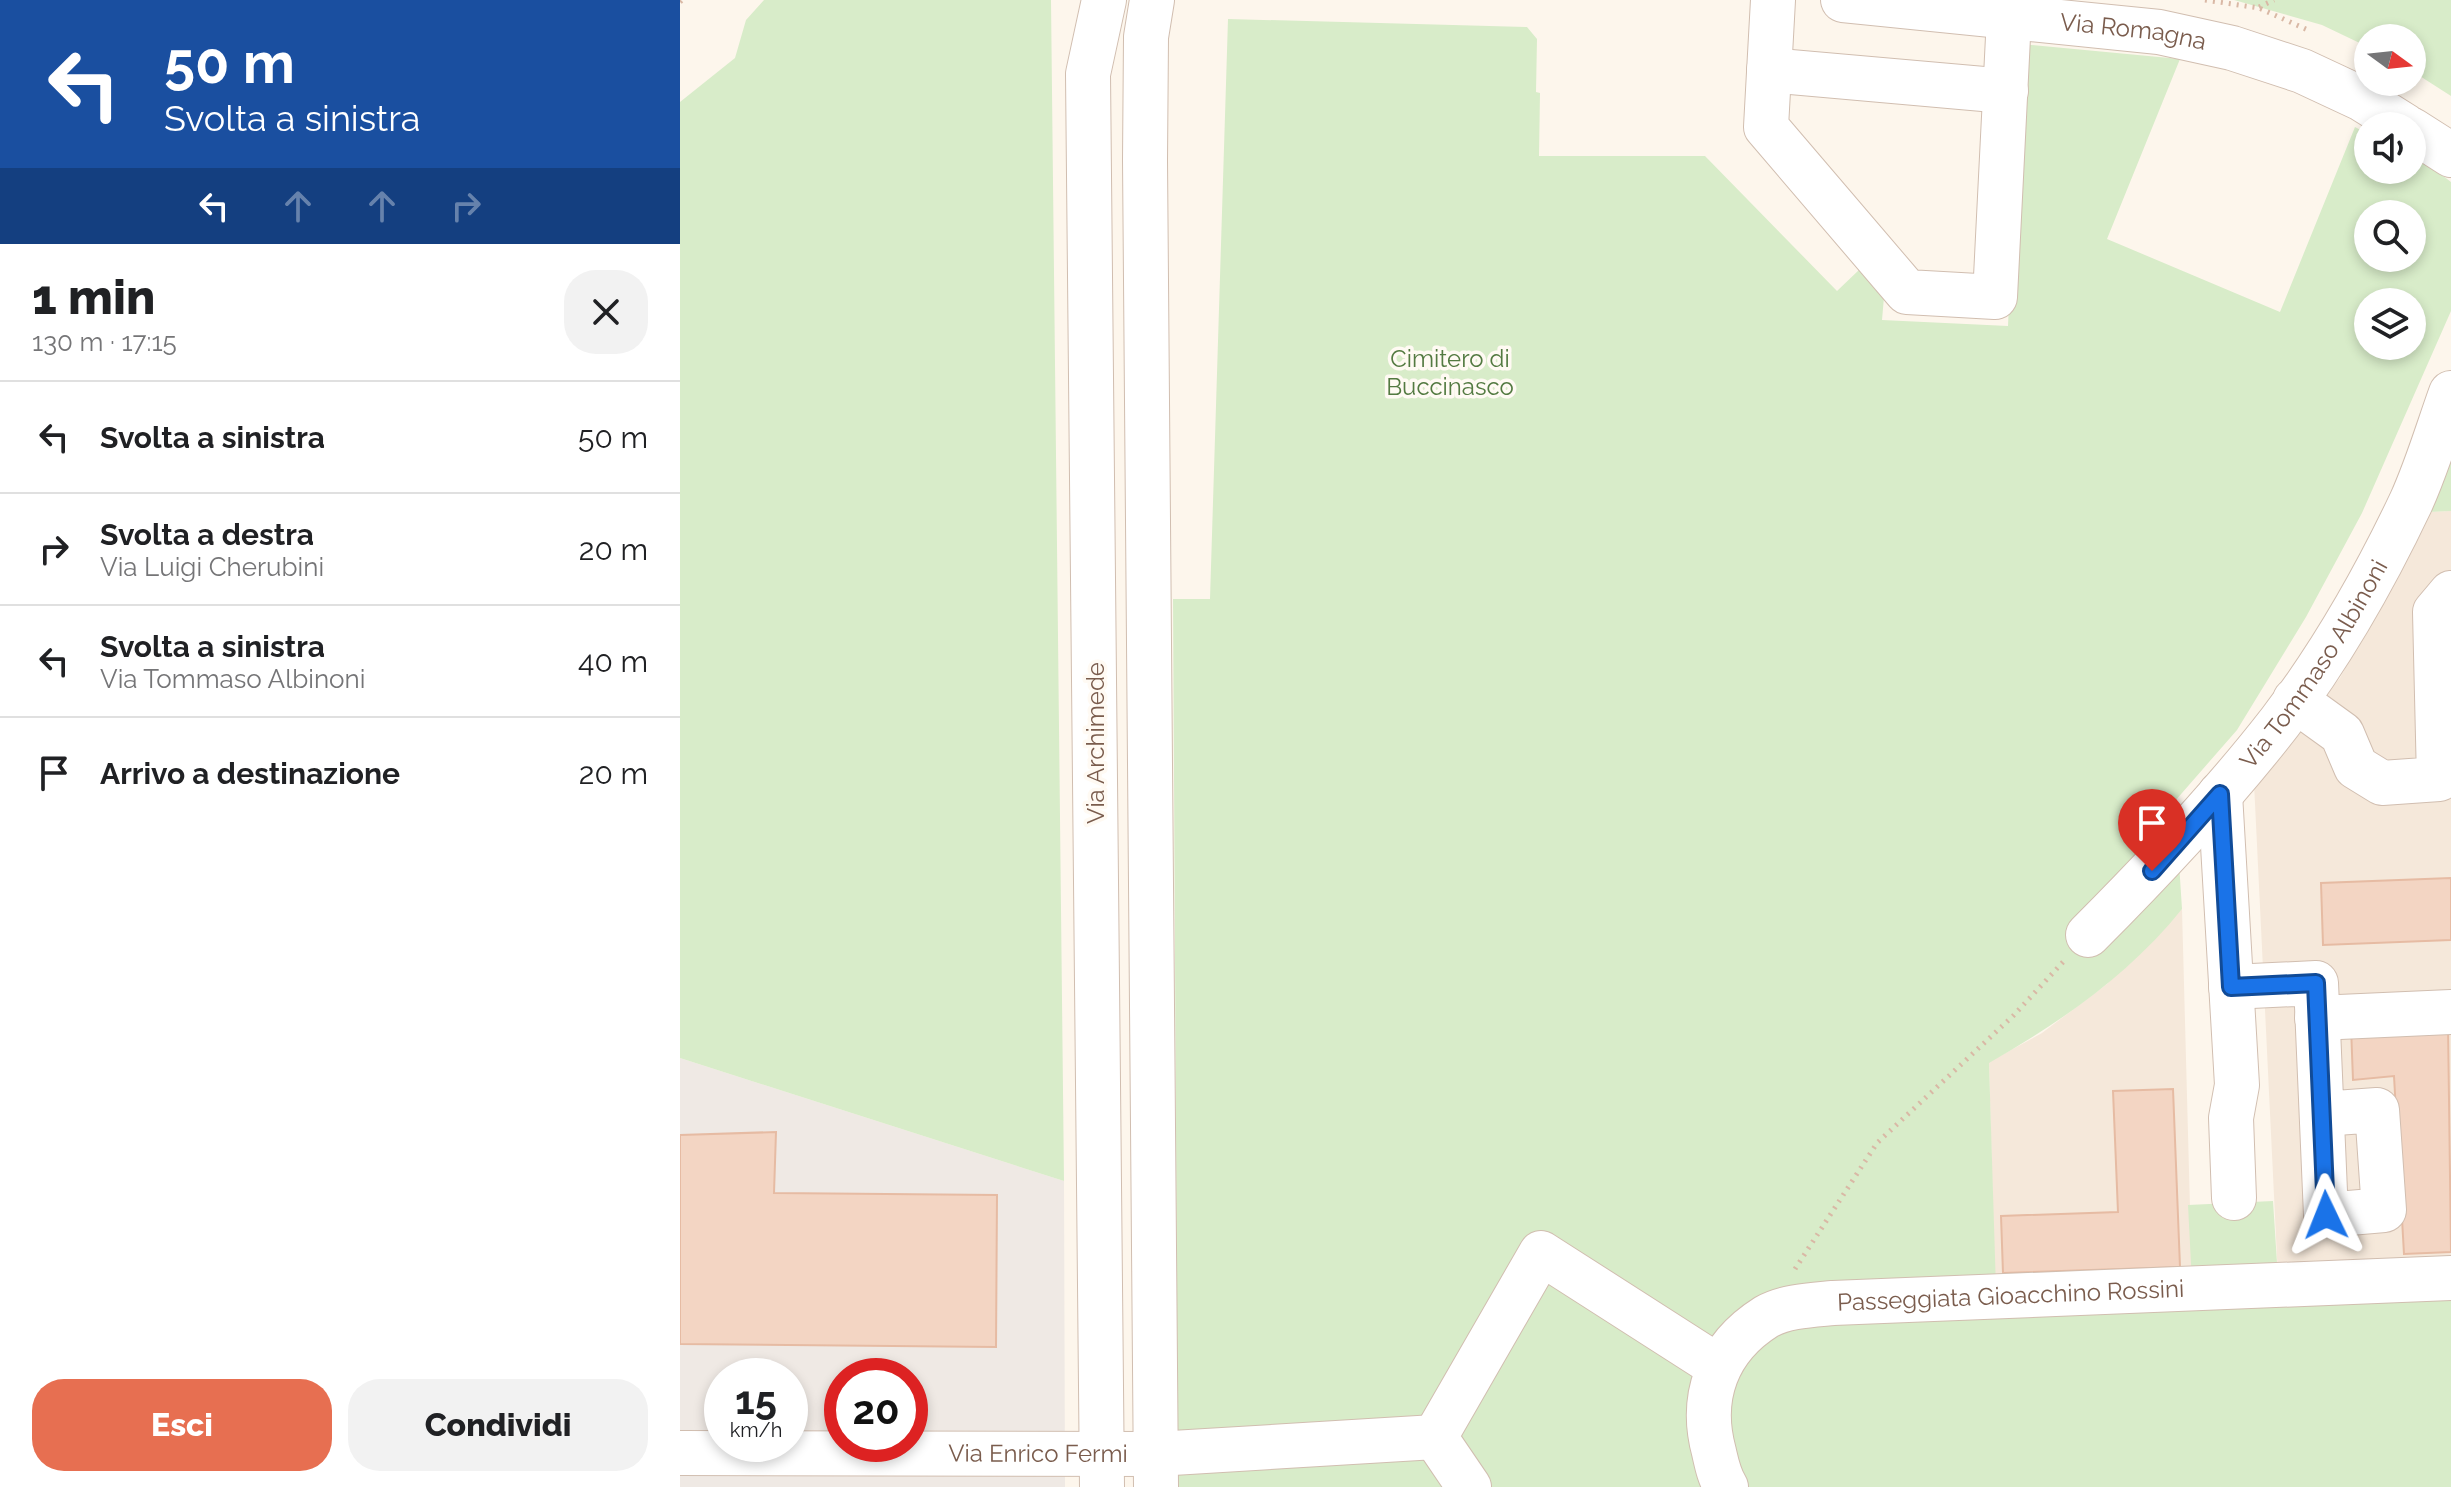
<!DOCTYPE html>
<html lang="it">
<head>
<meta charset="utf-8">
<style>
	:root { --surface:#fff; --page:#f2f2f2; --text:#202124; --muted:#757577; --line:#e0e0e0; --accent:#e76f51 }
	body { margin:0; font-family:Raleway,sans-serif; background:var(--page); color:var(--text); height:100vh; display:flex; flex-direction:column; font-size:30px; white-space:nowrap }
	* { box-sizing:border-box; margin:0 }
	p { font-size:26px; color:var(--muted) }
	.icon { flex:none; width:44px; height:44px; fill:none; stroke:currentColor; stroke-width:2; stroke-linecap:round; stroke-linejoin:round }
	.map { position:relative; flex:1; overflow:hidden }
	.sheet { display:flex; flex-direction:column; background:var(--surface); width:680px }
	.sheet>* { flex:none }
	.banner { background:#1a4fa0; color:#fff; overflow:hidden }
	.needle { width:52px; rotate:105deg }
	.controls { position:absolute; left:1674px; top:24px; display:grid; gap:16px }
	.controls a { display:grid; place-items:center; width:72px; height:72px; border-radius:50%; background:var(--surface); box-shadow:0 4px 12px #0003; font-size:40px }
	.speed { position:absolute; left:24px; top:1358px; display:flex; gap:16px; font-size:40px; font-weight:700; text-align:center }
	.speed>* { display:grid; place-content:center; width:104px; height:104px; border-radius:50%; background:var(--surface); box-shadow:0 4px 12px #0003; line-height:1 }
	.speed small { font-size:20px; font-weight:400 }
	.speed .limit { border:12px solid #d22; background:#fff; color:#111 }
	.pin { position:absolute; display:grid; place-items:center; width:68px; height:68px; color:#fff; margin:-82px -34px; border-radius:50% 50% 50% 0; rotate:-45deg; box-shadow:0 0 8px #0007 }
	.pin .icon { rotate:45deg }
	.me { position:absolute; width:88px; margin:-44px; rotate:358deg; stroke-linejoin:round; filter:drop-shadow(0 0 6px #0008) }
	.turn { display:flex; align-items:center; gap:28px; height:168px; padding:0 32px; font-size:36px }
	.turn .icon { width:104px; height:104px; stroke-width:2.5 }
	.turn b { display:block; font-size:56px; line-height:68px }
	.lanes { display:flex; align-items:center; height:76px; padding:0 32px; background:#0003; justify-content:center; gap:40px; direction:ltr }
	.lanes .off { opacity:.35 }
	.round { display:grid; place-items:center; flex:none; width:84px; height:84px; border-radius:32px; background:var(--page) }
	.headline { display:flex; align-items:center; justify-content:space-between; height:136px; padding:0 32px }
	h1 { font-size:48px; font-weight:800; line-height:60px }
	.action { display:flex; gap:16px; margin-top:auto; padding:16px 32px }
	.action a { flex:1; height:92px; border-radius:32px; background:var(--accent); color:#fff; font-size:32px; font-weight:800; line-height:92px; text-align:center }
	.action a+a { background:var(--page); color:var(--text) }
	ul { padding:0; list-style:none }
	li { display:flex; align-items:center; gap:24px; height:112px; padding:0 32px; border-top:2px solid var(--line) }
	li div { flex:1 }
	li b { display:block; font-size:30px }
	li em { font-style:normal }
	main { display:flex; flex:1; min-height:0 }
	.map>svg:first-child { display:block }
	.residential { fill:#f5e8da }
	.industrial { fill:#efe9e4; fill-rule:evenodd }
	.green { fill:#d8ecc9; fill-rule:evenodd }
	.building { fill:#f3d5c3; stroke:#e6bba3; stroke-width:2 }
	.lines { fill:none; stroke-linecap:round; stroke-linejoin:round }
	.minor-casing { stroke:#d1beb0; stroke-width:46 }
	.path { stroke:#d9b8a5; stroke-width:5; stroke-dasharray:2 6; stroke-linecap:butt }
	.minor { stroke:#fff; stroke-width:44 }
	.route-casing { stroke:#114b97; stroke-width:20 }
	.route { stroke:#1a73e8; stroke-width:14 }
	.labels { text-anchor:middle; stroke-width:7; stroke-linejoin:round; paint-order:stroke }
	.street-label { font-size:24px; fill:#7a5c4d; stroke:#fffaf3 }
	.park-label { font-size:24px; fill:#537a41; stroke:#fffaf3 }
</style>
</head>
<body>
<main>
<section class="sheet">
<div class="banner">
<div class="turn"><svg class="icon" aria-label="left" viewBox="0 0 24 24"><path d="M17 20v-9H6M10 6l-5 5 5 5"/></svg><div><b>50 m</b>Svolta a sinistra</div></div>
<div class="lanes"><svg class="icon" aria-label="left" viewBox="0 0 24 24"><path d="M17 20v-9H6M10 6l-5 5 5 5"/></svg><svg class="icon off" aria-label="ahead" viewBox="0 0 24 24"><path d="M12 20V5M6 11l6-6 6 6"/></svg><svg class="icon off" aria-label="ahead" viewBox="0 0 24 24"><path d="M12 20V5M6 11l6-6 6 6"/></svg><svg class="icon off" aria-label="right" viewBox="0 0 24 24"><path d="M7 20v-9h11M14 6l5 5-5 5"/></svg></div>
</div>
<div class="headline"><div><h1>1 min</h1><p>130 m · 17:15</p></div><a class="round"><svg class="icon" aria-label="close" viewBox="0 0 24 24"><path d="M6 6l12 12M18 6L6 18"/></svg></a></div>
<ul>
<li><svg class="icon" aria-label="left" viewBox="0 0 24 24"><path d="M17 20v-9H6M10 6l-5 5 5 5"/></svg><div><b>Svolta a sinistra</b></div><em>50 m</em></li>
<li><svg class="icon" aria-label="right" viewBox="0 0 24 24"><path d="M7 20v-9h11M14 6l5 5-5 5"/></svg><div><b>Svolta a destra</b><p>Via Luigi Cherubini</p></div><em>20 m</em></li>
<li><svg class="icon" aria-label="left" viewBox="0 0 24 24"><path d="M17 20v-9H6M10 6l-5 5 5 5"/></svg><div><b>Svolta a sinistra</b><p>Via Tommaso Albinoni</p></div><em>40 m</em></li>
<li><svg class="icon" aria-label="arrive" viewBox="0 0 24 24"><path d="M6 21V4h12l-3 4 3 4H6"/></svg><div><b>Arrivo a destinazione</b></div><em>20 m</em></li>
</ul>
<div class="action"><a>Esci</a><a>Condividi</a></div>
</section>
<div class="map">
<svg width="1771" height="1487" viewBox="0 0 1771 1487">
	<rect width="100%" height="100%" fill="#fdf6ec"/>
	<g class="residential">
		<polygon points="1771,511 1771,1270 1598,1278 1574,783 1660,678 1749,512"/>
		<polygon points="1502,909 1512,1283 1315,1289 1309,1062 1362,1033 1427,984"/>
	</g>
	<path class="industrial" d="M0 1058 384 1181 385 1487H0ZM42 1376H110V1444H42ZM162 1376H230V1444H162Z"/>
	<g class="green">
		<polygon points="84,0 371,0 384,1181 0,1058 0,102 55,58 66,20"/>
		<polygon points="1554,0 1771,0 1771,96 1732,71 1732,38 1688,38 1688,47 1642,25"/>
		<path d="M548 19 847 27 857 39 856 92 860 93 859 156H1025L1157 291 1180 269 1204 297 1202 320 1328 326 1341 44 1500 59 1427 239 1600 312 1675 127 1688 134V170H1732V158L1758 172 1771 182V311L1682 513 1626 617 1557 730 1495 801 1502 909C1450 974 1381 1022 1309 1063L1316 1289 1512 1283 1508 1205 1593 1201 1598 1278 1771 1270V1487H498L493 599H530ZM1688 214H1732V258H1688ZM1688 302H1732V346H1688Z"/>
		<polygon points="1771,451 1771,511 1749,512"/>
	</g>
	<g class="building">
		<polygon points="1771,878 1771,940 1643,945 1641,883"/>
		<polygon points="1768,1023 1771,1252 1724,1254 1714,1076 1673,1080 1671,1027"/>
		<polygon points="1493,1089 1500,1267 1323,1273 1321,1216 1438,1212 1433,1091"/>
		<polygon points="96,1132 94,1193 317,1195 316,1347 0,1344 0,1135"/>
	</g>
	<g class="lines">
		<g class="minor-casing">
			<g id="minor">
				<polyline points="472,0 466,37 465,160 476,1487"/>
				<polyline points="1093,0 1086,127 1227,292 1315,297 1329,17"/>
				<path id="s1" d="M1163 0 1479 32 1552 48 1622 71 1682 99 1725 126"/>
				<polyline points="1089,70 1326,91"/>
				<polyline points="1732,130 1771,155"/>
				<polyline points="1615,700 1662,734 1676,767 1702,783 1759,779 1755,612 1771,593"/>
				<polyline points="1540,794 1557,1085 1551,1118 1554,1198"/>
				<path id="s2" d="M1408 935C1476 867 1541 798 1600 722 1651 655 1695 578 1731 502 1747 467 1758 429 1771 393"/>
				<polyline points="1551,987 1636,983 1646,1215 1704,1210 1697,1110 1642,1114"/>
				<polyline points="1637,1018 1771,1012"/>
				<polyline points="755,1437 861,1253 1039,1367"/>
				<polyline points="755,1437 789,1487"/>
				<path id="s3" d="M0 1453 476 1454 755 1437"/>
				<polyline points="422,1487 408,74 424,0"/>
				<path id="s4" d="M1046 1487C1039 1476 1037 1465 1034 1452 1019 1397 1037 1348 1086 1317 1105 1306 1132 1305 1153 1303L1771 1278"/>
			</g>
		</g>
		<g class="path">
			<polyline points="1525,0 1579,8 1630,31"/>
			<polyline points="0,2 2,0"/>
			<polyline points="1579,7 1594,0"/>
			<polyline points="1115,1269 1197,1143 1333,1016 1383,962"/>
		</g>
		<use href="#minor" class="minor"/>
	</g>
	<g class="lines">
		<g class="route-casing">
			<polyline id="route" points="1472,871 1540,794 1551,987 1636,983 1646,1215"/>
		</g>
		<use href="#route" class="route"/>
	</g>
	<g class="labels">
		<g class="street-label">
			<text dy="8" stroke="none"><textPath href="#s1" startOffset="292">Via Romagna</textPath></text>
			<text dy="8" stroke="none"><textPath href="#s2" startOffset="354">Via Tommaso Albinoni</textPath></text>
			<text transform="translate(416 743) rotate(-90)" y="8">Via Archimede</text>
			<text dy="8" stroke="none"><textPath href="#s4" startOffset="440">Passeggiata Gioacchino Rossini</textPath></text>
			<text dy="8" stroke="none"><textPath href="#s3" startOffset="358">Via Enrico Fermi</textPath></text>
		</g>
		<g class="park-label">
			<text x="770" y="367">Cimitero di<tspan x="770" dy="28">Buccinasco</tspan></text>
		</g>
	</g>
</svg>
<div class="controls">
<a><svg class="needle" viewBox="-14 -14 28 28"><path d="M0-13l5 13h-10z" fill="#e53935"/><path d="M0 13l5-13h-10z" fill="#757577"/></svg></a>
<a><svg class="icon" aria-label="sound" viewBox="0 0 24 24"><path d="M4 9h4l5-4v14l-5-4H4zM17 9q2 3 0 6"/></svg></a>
<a><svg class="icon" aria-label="search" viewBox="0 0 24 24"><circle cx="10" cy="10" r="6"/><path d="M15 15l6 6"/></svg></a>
<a><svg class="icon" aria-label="layers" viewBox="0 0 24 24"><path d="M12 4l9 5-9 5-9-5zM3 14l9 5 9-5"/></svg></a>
</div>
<div class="speed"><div>15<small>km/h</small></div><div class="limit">20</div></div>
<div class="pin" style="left:1472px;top:871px;background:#d93025"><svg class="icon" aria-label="arrive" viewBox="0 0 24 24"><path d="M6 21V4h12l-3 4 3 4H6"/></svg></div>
<svg class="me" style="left:1646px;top:1215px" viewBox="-20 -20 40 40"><path d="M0-17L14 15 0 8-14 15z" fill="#1a73e8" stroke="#fff" stroke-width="4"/></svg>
</div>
</main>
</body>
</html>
